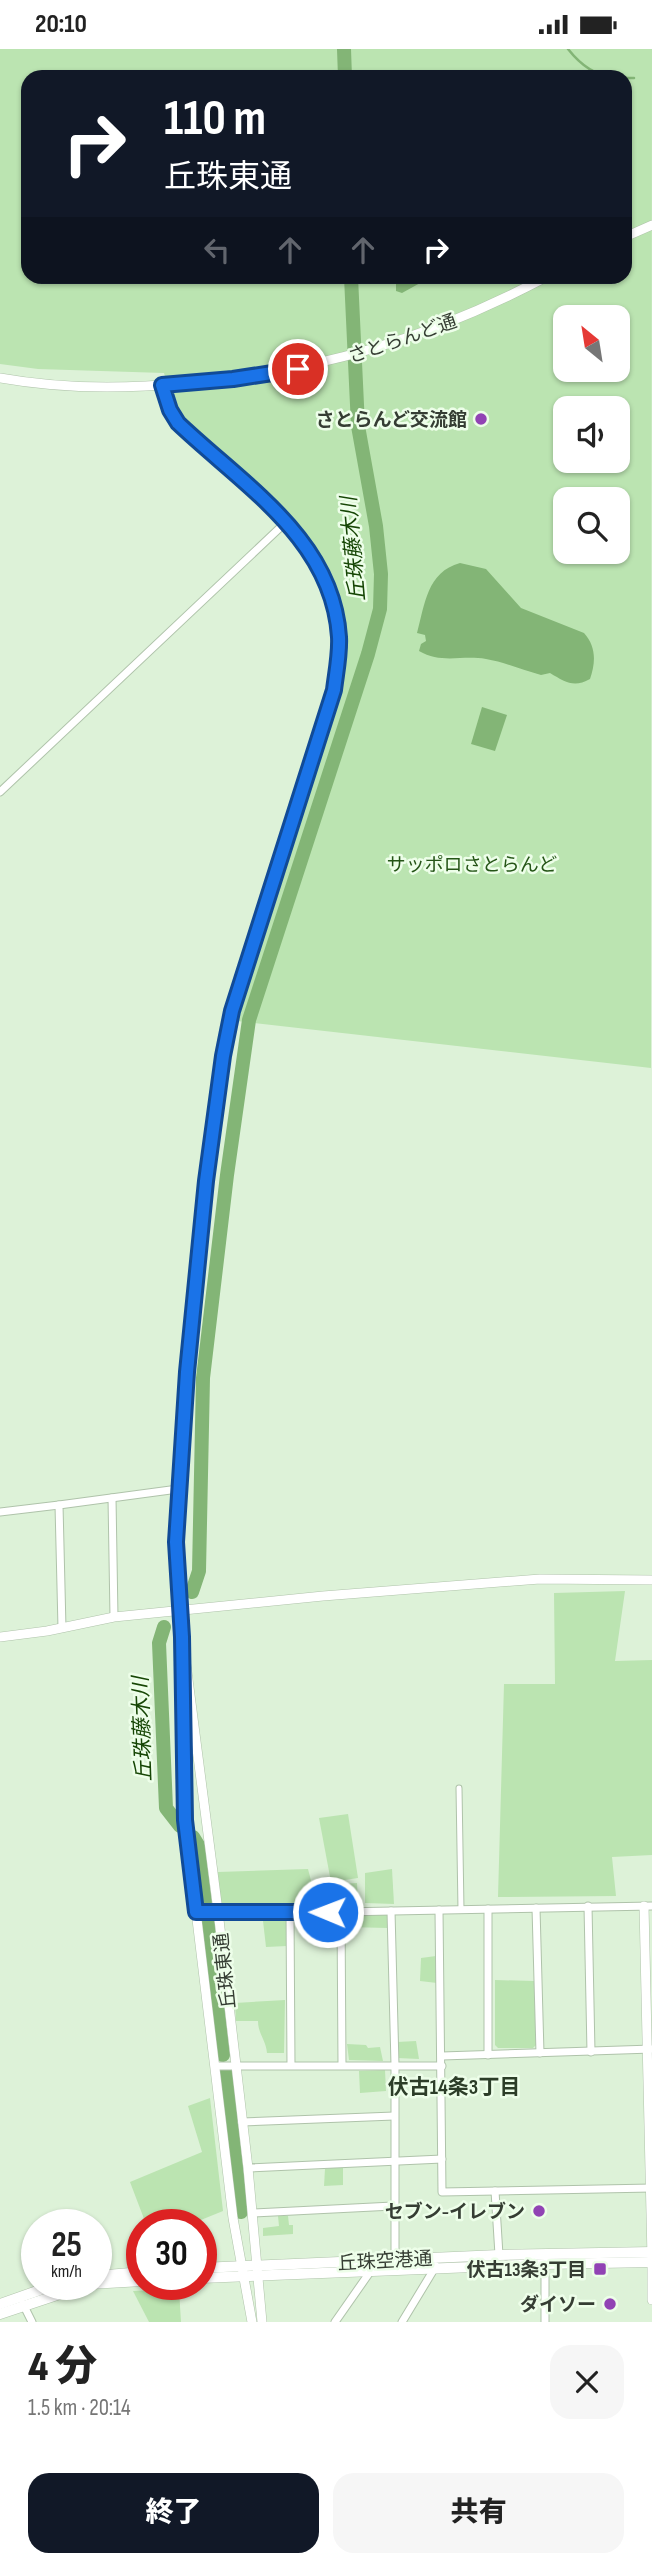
<!DOCTYPE html>
<html lang="ja">
<head>
<meta charset="utf-8">
<style>
	:root { --surface:#fff; --page:#f6f6f6; --text:#222; --muted:#767676; --accent:#111827 }
	body { margin:0; font-family:"Sofia Sans Condensed","Noto Sans JP",sans-serif; background:var(--page); color:var(--text); height:100vh; display:flex; flex-direction:column; font-size:26px; white-space:nowrap }
	* { box-sizing:border-box; margin:0 }
	p { font-size:23px; color:var(--muted) }
	.icon { flex:none; width:38px; height:38px; fill:none; stroke:currentColor; stroke-width:2; stroke-linecap:round; stroke-linejoin:round }
	.map { position:relative; height:2273px; overflow:hidden }
	.drawer { display:flex; flex-direction:column; background:var(--surface); flex:1 }
	.drawer>* { flex:none }
	.hud { position:absolute; left:21px; top:21px; width:611px; height:214px; border-radius:21px; box-shadow:0 2px 5px #0004; background:#111827; color:#fff; overflow:hidden }
	.needle { width:46px; rotate:330deg }
	.controls { position:absolute; left:553px; top:256px; display:grid; gap:14px }
	.controls a { display:grid; place-items:center; width:77px; height:77px; border-radius:14px; background:var(--surface); box-shadow:0 2px 5px #0004; font-size:35px }
	.speed { position:absolute; left:21px; top:2160px; display:flex; gap:14px; font-size:35px; font-weight:700; text-align:center }
	.speed>* { display:grid; place-content:center; width:91px; height:91px; border-radius:50%; background:var(--surface); box-shadow:0 2px 5px #0004; line-height:1 }
	.speed small { font-size:18px; font-weight:400 }
	.speed .limit { border:10px solid #d22; background:#fff; color:#111 }
	.pin { position:absolute; display:grid; place-items:center; width:60px; height:60px; color:#fff; margin:-30px; border:4px solid #fff; border-radius:50%; box-shadow:0 2px 7px #0007 }
	.me { position:absolute; width:77px; margin:-38px; rotate:271deg; stroke-linejoin:round; filter:drop-shadow(0 0 5px #0008) }
	.turn { display:flex; align-items:center; gap:24px; height:147px; padding:0 28px; font-size:32px }
	.turn .icon { width:91px; height:91px; stroke-width:2.5 }
	.turn b { display:block; font-size:49px; line-height:60px }
	.lanes { display:flex; align-items:center; height:66px; padding:0 28px; background:#0003; justify-content:center; gap:35px; direction:ltr }
	.lanes .off { opacity:.35 }
	.round { display:grid; place-items:center; flex:none; width:74px; height:74px; border-radius:21px; background:var(--page) }
	.summary { display:flex; align-items:center; justify-content:space-between; height:119px; padding:0 28px }
	h1 { font-size:42px; font-weight:800; line-height:52px }
	.button { display:flex; gap:14px; margin-top:auto; padding:14px 28px }
	.button a { flex:1; height:80px; border-radius:21px; background:var(--accent); color:#fff; font-size:28px; font-weight:800; line-height:80px; text-align:center }
	.button a+a { background:var(--page); color:var(--text) }
	.status { display:flex; justify-content:space-between; align-items:center; height:49px; padding:0 35px; background:var(--surface); direction:ltr }
	.status svg { height:19px; fill:currentColor }
	.map>svg:first-child { display:block }
	.green { fill:#bbe4b1; fill-rule:evenodd }
	.water { fill:#83b576 }
	.lines { fill:none; stroke-linecap:round; stroke-linejoin:round }
	.stream { stroke:#83b576; stroke-width:2.5 }
	.river { stroke:#83b576; stroke-width:14 }
	.pedestrian-casing { stroke:#afc3aa; stroke-width:7 }
	.minor-casing { stroke:#afc3aa; stroke-width:9 }
	.tertiary-casing { stroke:#afc3aa; stroke-width:10 }
	.secondary-casing { stroke:#afc3aa; stroke-width:11 }
	.pedestrian { stroke:#fff; stroke-width:5 }
	.minor { stroke:#fff; stroke-width:7 }
	.tertiary { stroke:#fff; stroke-width:9 }
	.secondary { stroke:#fff; stroke-width:10 }
	.route-casing { stroke:#114b97; stroke-width:18 }
	.route { stroke:#1a73e8; stroke-width:12 }
	.poi-dot { fill:#9143b4; stroke:#edfee9; stroke-width:2.5 }
	.labels { text-anchor:middle; stroke-width:5; stroke-linejoin:round; paint-order:stroke }
	.street-label { font-size:19px; fill:#353d33; stroke:#edfee9 }
	.poi-label { font-size:19px; font-weight:bold; fill:#353d33; stroke:#edfee9; text-anchor:end }
	.park-label { font-size:19px; fill:#255517; stroke:#edfee9 }
	.water-label { font-size:21px; font-style:italic; fill:#164605; stroke:#edfee9 }
	.neighbourhood-label { font-size:21px; font-weight:bold; fill:#2c3d28; stroke:#edfee9 }
</style>
</head>
<body>
<div class="status"><b>20:10</b><svg viewBox="0 0 49 12"><path d="M0 12V9h3v3zM5 12V6h3v6zM10 12V3h3v9zM15 12V0h3v12zM26 1h20v11H26zM47 4h2v5h-2z"/></svg></div>
<div class="map">
<svg width="652" height="2273" viewBox="0 0 652 2273">
	<rect width="100%" height="100%" fill="#ddf2d8"/>
	<g class="green">
		<path d="M0 0H652L651 1019 237 972 235 968 246 929 337 652 343 619V570L336 542 325 516 307 486 186 374 172 353 164 324 38 320 0 315ZM28 28H625V228H28ZM565 268H618V320H565ZM565 359H618V411H565ZM565 450H618V502H565Z"/>
		<polygon points="625,1542 615,1612 652,1611 652,1806 612,1808 616,1847 498,1848 504,1635 555,1635 554,1544"/>
		<polygon points="348,1765 358,1829 331,1833 319,1769"/>
		<polygon points="308,1820 317,1855 220,1858 218,1823"/>
		<polygon points="392,1820 394,1855 365,1854 365,1824"/>
		<polygon points="357,1834 358,1854 321,1854 322,1836"/>
		<polygon points="347,1866 388,1866 388,1879 346,1878"/>
		<polygon points="287,1871 287,1897 266,1898 263,1872"/>
		<polygon points="436,1907 437,1934 420,1932 421,1909"/>
		<polygon points="495,1931 534,1932 536,1996 533,1999 498,1999 495,1996"/>
		<path d="M285 1951 284 2004H267C266 1991 258 1985 258 1972H236L235 1954Z"/>
		<polygon points="416,1992 419,2010 397,2009 397,1993"/>
		<polygon points="347,1995 366,1996 368,1999 380,1998 383,2012 349,2011"/>
		<polygon points="385,2021 386,2042 360,2044 359,2022"/>
		<polygon points="210,2049 223,2162 191,2175 186,2175 182,2168 165,2175 146,2175 130,2133 202,2103 188,2057"/>
		<polygon points="343,2117 343,2136 324,2137 325,2120"/>
		<polygon points="278,2167 288,2167 289,2176 293,2176 293,2185 263,2187 263,2179 279,2177"/>
		<polygon points="179,2240 181,2273 149,2273 133,2242"/>
	</g>
	<g class="water">
		<polygon points="396,228 431,228 402,244 396,242"/>
		<path d="M460 514 486 520 521 559 584 584C596 597 596 613 590 630 574 639 565 633 550 624L541 626C523 621 504 613 486 610 461 606 441 615 419 602L421 595 426 592 425 586 417 584C425 555 427 523 460 514Z"/>
		<polygon points="482,658 507,666 495,702 471,695"/>
	</g>
	<g class="lines">
		<g class="stream">
			<path d="M568 0C579 14 594 26 612 28"/>
			<polyline points="625,29 634,29"/>
		</g>
		<g class="river">
			<polyline points="344,0 345,28"/>
			<polyline points="192,1543 199,1522 203,1329 227,1126 249,971 368,605 380,560 381,525 376,477 358,377 351,228"/>
			<polyline points="164,1578 159,1594 166,1759 180,1777"/>
			<polyline points="193,1788 198,1796 205,1853"/>
			<polyline points="207,1867 223,2006"/>
			<polyline points="226,2025 241,2163"/>
		</g>
		<g class="pedestrian-casing">
			<polyline id="pedestrian" points="459,1739 461,1861"/>
		</g>
		<g class="minor-casing">
			<g id="minor">
				<polyline points="0,743 286,473"/>
				<polyline points="112,1449 114,1568"/>
				<polyline points="0,1463 59,1456"/>
				<polyline points="62,1579 59,1456 178,1440"/>
				<polyline points="588,1857 591,2003"/>
				<polyline points="536,1859 540,2004"/>
				<polyline points="439,1861 442,2143 652,2139"/>
				<polyline points="290,1862 291,2016"/>
				<polyline points="391,1862 395,2016 395,2211"/>
				<polyline points="196,1863 341,1863 652,1857"/>
				<polyline points="341,1863 342,2016"/>
				<polyline points="488,2006 488,1860"/>
				<polyline points="442,2007 652,2000"/>
				<polyline points="216,2017 442,2017"/>
				<polyline points="242,2073 394,2067"/>
				<polyline points="248,2119 442,2110"/>
				<polyline points="495,2142 499,2206"/>
				<polyline points="252,2164 393,2157"/>
				<polyline points="23,2255 32,2273"/>
				<polyline points="335,2273 370,2223"/>
				<polyline points="402,2273 436,2217"/>
				<polyline points="545,2273 545,2215"/>
			</g>
		</g>
		<g class="tertiary-casing">
			<g id="tertiary">
				<polyline points="625,188 652,176"/>
				<path d="M0 329C61 340 125 340 186 334 317 323 431 289 546 228"/>
				<path d="M162 336 170 361 178 374C243 436 333 490 339 588 340 605 336 624 334 641L238 942 223 1007 206 1132 187 1323 176 1493 179 1561 218 1862 248 2119 262 2273"/>
				<polyline points="0,1588 47,1582 114,1568 323,1547 540,1530 652,1531"/>
				<polyline points="181,1615 185,1771 233,2169 252,2273"/>
				<polyline points="644,1857 652,2209"/>
				<polyline points="652,2214 652,2251"/>
			</g>
		</g>
		<g class="secondary-casing">
			<g id="secondary">
				<polyline points="201,2219 499,2206 652,2203"/>
				<polyline points="96,2227 142,2223"/>
				<polyline points="201,2229 545,2215 652,2213"/>
				<polyline points="0,2255 57,2235"/>
				<polyline points="0,2265 90,2235 142,2232"/>
			</g>
		</g>
		<use href="#pedestrian" class="pedestrian"/>
		<use href="#minor" class="minor"/>
		<use href="#tertiary" class="tertiary"/>
		<use href="#secondary" class="secondary"/>
	</g>
	<g class="lines">
		<g class="route-casing">
			<path id="route" d="M298 320 233 330 162 336 170 361 178 374C243 436 333 490 339 588 340 605 336 624 334 641L232 962 223 1007 206 1132 187 1323 176 1493 182 1588 185 1771 196 1863H328"/>
		</g>
		<use href="#route" class="route"/>
	</g>
	<g class="poi-dot">
		<circle cx="481" cy="370" r="7"/>
		<circle cx="539" cy="2162" r="7"/>
		<rect x="593" y="2213" width="14" height="14" rx="3.5"/>
		<circle cx="610" cy="2255" r="7"/>
	</g>
	<g class="labels">
		<g class="street-label">
			<text transform="translate(402 289) rotate(-19)" y="7">さとらんど通</text>
			<text transform="translate(224 1922) rotate(-96)" y="7">丘珠東通</text>
			<text transform="translate(385 2211) rotate(-3)" y="7">丘珠空港通</text>
		</g>
		<g class="poi-label">
			<text x="467" y="377">さとらんど交流館</text>
			<text x="525" y="2169">セブン-イレブン</text>
			<text x="586" y="2227">伏古13条3丁目</text>
			<text x="596" y="2262">ダイソー</text>
		</g>
		<g class="park-label">
			<text x="472" y="822">サッポロさとらんど</text>
		</g>
		<g class="water-label">
			<text transform="translate(353 500) rotate(-95)" y="7">丘珠藤木川</text>
			<text transform="translate(142 1680) rotate(-92)" y="7">丘珠藤木川</text>
		</g>
		<g class="neighbourhood-label">
			<text x="454" y="2045">伏古14条3丁目</text>
		</g>
	</g>
</svg>
<div class="controls">
<a><svg class="needle" viewBox="-14 -14 28 28"><path d="M0-13l5 13h-10z" fill="#e53935"/><path d="M0 13l5-13h-10z" fill="#767676"/></svg></a>
<a><svg class="icon" aria-label="sound" viewBox="0 0 24 24"><path d="M4 9h4l5-4v14l-5-4H4zM17 9q2 3 0 6"/></svg></a>
<a><svg class="icon" aria-label="search" viewBox="0 0 24 24"><circle cx="10" cy="10" r="6"/><path d="M15 15l6 6"/></svg></a>
</div>
<div class="speed"><div>25<small>km/h</small></div><div class="limit">30</div></div>
<div class="pin" style="left:298px;top:320px;background:#d93025"><svg class="icon" aria-label="arrive" viewBox="0 0 24 24"><path d="M6 21V4h12l-3 4 3 4H6"/></svg></div>
<svg class="me" style="left:328px;top:1863px" viewBox="-20 -20 40 40"><circle r="17" fill="#1a73e8" stroke="#fff" stroke-width="3"/><path d="M0-11L8 9 0 5-8 9z" fill="#fff"/></svg>
<div class="hud">
<div class="turn"><svg class="icon" aria-label="right" viewBox="0 0 24 24"><path d="M7 20v-9h11M14 6l5 5-5 5"/></svg><div><b>110 m</b>丘珠東通</div></div>
<div class="lanes"><svg class="icon off" aria-label="left" viewBox="0 0 24 24"><path d="M17 20v-9H6M10 6l-5 5 5 5"/></svg><svg class="icon off" aria-label="ahead" viewBox="0 0 24 24"><path d="M12 20V5M6 11l6-6 6 6"/></svg><svg class="icon off" aria-label="ahead" viewBox="0 0 24 24"><path d="M12 20V5M6 11l6-6 6 6"/></svg><svg class="icon" aria-label="right" viewBox="0 0 24 24"><path d="M7 20v-9h11M14 6l5 5-5 5"/></svg></div>
</div>
</div>
<section class="drawer">
<div class="summary"><div><h1>4 分</h1><p>1.5 km · 20:14</p></div><a class="round"><svg class="icon" aria-label="close" viewBox="0 0 24 24"><path d="M6 6l12 12M18 6L6 18"/></svg></a></div>
<div class="button"><a>終了</a><a>共有</a></div>
</section>
</body>
</html>
